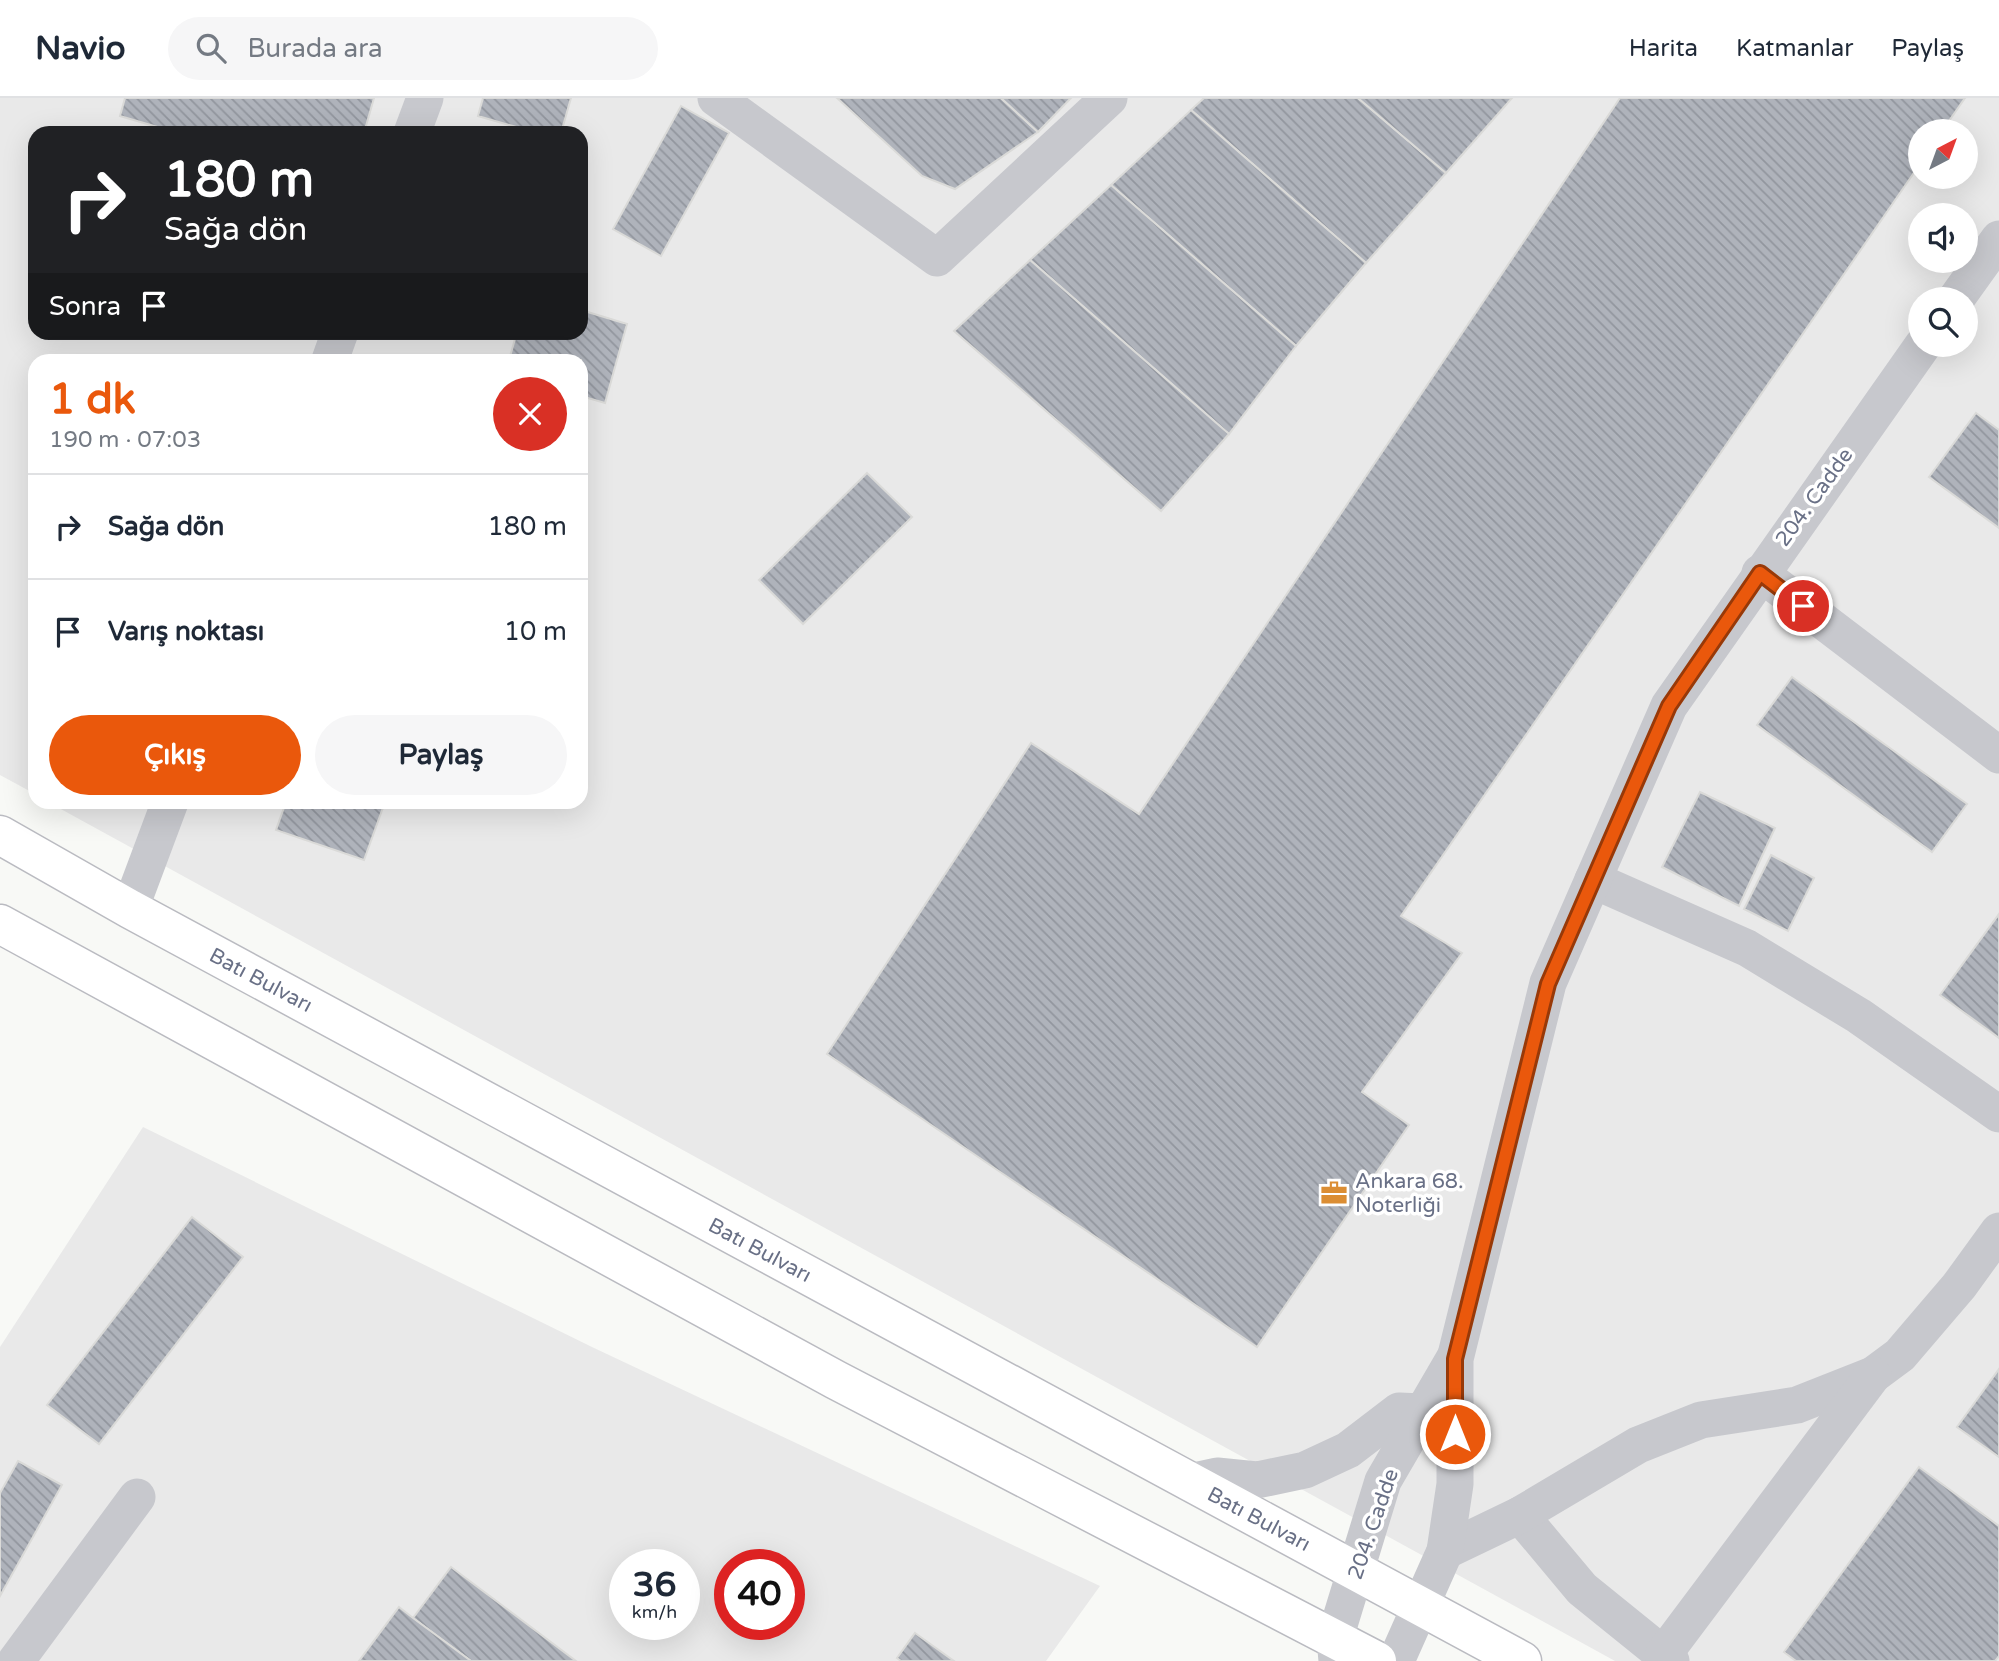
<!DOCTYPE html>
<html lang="tr">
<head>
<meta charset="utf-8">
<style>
	:root { --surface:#fff; --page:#f6f6f7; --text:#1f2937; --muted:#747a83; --line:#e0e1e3; --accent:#ea580c }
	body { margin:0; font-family:"Varela Round",sans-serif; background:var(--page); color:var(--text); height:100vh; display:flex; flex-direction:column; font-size:26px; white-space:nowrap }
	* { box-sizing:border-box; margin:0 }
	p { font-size:23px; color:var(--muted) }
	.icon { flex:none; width:38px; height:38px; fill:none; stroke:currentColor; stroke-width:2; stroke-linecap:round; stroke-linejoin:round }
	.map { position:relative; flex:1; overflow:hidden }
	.panel { position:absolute; left:28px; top:256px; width:560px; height:455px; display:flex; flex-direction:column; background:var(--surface); border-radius:21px; box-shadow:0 7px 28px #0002 }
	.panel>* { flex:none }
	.banner { position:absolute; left:28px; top:28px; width:560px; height:214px; border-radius:21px; box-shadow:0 7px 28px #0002; background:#202124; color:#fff; overflow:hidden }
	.needle { width:46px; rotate:41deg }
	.controls { position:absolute; left:1908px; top:21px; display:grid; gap:14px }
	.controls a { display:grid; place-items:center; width:70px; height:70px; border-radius:50%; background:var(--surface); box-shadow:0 7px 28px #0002; font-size:35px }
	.speed { position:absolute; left:609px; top:1451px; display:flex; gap:14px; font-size:35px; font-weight:700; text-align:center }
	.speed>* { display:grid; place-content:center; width:91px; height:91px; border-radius:50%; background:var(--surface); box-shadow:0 7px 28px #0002; line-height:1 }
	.speed small { font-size:18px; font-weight:400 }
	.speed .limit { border:10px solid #d22; background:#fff; color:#111 }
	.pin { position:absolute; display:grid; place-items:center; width:60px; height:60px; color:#fff; margin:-30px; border:4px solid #fff; border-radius:50%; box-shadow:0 2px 7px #0007 }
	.me { position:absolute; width:77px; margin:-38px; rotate:0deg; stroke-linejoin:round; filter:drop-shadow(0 0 5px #0008) }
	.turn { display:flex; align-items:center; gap:24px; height:147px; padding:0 21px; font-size:32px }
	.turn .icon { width:91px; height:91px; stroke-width:2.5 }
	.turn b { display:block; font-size:49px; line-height:60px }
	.then { display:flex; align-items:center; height:66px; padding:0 21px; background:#0003; gap:14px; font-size:26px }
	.round { display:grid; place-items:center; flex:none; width:74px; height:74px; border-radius:37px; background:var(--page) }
	.head { display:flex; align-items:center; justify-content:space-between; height:119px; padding:0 21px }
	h1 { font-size:42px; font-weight:700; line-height:52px; color:var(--accent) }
	.button { display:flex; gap:14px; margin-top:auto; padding:14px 21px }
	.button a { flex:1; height:80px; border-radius:42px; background:var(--accent); color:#fff; font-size:28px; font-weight:700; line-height:80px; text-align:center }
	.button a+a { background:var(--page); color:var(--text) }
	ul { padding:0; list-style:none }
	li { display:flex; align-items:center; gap:21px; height:105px; padding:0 21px; border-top:2px solid var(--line) }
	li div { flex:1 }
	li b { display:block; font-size:26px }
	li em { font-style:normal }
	header { display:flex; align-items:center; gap:42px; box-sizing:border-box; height:98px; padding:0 35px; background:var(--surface); border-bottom:2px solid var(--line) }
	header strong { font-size:33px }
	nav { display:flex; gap:38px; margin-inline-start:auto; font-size:24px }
	.search { width:490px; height:63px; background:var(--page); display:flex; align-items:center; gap:18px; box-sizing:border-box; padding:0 24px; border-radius:38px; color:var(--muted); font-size:26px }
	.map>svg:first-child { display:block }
	.built { fill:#e9e9e9; fill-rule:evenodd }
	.building { fill:url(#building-back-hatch); stroke:#dadad8; stroke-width:2 }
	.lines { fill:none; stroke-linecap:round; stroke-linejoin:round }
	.major-casing { stroke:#babbc1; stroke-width:41 }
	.minor { stroke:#c7c8cd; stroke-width:37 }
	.major { stroke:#fff; stroke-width:38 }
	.route-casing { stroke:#983908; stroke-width:18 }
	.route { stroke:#ea580c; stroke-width:12 }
	.labels { text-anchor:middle; stroke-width:7; stroke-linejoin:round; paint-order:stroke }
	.street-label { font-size:21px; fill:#697086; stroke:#fff }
	.poi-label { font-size:21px; fill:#697086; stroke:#fff; text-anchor:start }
</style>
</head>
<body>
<header>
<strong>Navio</strong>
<div class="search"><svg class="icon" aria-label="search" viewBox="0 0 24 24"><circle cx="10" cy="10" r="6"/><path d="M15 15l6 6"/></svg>Burada ara</div>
<nav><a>Harita</a><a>Katmanlar</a><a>Paylaş</a></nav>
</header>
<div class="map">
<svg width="1999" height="1563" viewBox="0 0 1999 1563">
	<defs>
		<pattern id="building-back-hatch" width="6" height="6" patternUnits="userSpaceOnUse" patternTransform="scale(1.75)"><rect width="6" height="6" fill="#afb3bb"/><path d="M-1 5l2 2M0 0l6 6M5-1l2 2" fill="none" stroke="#92969e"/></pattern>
	</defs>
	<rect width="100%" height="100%" fill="#f8f9f6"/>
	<g class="built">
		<path d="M0 0H1999V1563H1615L48 704H581V262H35V696L0 677ZM1920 33H1965V79H1920ZM35 35H581V234H35ZM1920 117H1965V163H1920ZM1920 201H1965V247H1920Z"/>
		<path d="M143 1029 592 1249 1100 1488 1046 1563H0V1249ZM625 1466H684V1526H625ZM730 1466H789V1526H730Z"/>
	</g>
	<g class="building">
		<polygon points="125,0 374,0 364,35 178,35 120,18"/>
		<polygon points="483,0 571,0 561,35 537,35 478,18"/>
		<polygon points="837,0 1001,0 1038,34 955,91 922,78"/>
		<polygon points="1001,0 1071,0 1038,34"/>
		<polygon points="1204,0 1358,0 1446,75 1366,165 1191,12"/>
		<polygon points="1358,0 1512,0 1446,75"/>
		<polygon points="1620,0 1965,0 1942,33 1920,33 1920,66 1401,818 1462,855 1362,994 1409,1027 1257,1249 827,956 1031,645 1139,716"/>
		<polygon points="681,8 729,35 661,158 613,131"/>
		<polygon points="1191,12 1366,165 1296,248 1111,87"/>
		<polygon points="1111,87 1296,248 1229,336 1030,162"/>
		<polygon points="1030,162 1229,336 1161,413 954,233"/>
		<polygon points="581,212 627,226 605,305 581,298 581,262 509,262 517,234 581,234"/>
		<polygon points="1976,315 1999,332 1999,430 1929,379"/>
		<polygon points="867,375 912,419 803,526 759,482"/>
		<polygon points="1792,579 1967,706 1932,754 1757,627"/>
		<polygon points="1700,694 1775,730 1739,808 1662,769"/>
		<polygon points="286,704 385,704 364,762 276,732"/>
		<polygon points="1771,757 1814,780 1788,833 1744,811"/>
		<polygon points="1999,816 1999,940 1940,897"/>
		<polygon points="192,1119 243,1159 99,1346 47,1307"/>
		<polygon points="1999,1271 1999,1359 1957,1329"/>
		<polygon points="18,1363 62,1387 0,1498 0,1395"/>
		<polygon points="1919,1369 1999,1428 1999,1558 1995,1563 1796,1563 1784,1554"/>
		<polygon points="451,1469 576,1563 471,1563 413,1520"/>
		<polygon points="399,1509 413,1520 471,1563 359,1563"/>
		<polygon points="915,1535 954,1563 901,1563 897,1560"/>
	</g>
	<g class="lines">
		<g class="major-casing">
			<g id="major">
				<polyline points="0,737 130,811 1522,1563"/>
				<polyline points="0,826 836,1282 1377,1563"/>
			</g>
		</g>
		<g class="minor">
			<polyline points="716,0 937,160 1109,0"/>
			<polyline points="412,35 425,0"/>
			<polyline points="1956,201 1999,141"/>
			<polyline points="330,262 340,234"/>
			<polyline points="1760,475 1999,657"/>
			<polyline points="1593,782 1747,850 1859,918 1999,1016"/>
			<polyline points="130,811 170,704"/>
			<polyline points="1189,1384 1217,1378 1257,1382 1305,1372 1348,1352 1399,1313 1423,1314"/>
			<polyline points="1520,1417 1582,1491 1671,1563"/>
			<polyline points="1445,1453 1520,1417 1638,1347 1701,1322 1797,1307 1873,1277 1900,1257 1959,1188 1999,1133"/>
			<polyline points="1663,1557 1873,1277"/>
			<polyline points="16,1563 137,1399"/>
			<polyline points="1337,1563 1335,1540 1383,1383 1454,1261"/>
			<polyline points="1396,1563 1445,1453 1455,1386 1455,1261 1548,885 1669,608 1923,247"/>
		</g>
		<use href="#major" class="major"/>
	</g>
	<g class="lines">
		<g class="route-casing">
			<polyline id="route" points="1455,1336 1455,1261 1548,886 1669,608 1760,475 1803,508"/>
		</g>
		<use href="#route" class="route"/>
	</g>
	<defs>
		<g id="office-bare" transform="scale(2.1)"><path d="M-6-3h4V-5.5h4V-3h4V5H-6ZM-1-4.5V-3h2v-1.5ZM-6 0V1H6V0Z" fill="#db8d33" stroke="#fff" stroke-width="2.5" paint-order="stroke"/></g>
	</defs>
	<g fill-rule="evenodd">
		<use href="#office-bare" x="1334" y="1095"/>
	</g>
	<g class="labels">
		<g class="street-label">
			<text transform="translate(1814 399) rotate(-54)" y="7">204. Cadde</text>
			<text transform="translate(261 882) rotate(28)" y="7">Batı Bulvarı</text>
			<text transform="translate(760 1152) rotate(28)" y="7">Batı Bulvarı</text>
			<text transform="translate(1259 1421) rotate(28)" y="7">Batı Bulvarı</text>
			<text transform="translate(1373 1426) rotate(-71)" y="7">204. Cadde</text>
		</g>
		<g class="poi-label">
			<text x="1355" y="1090">Ankara 68.<tspan x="1355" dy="24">Noterliği</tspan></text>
		</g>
	</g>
</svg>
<div class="controls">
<a><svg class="needle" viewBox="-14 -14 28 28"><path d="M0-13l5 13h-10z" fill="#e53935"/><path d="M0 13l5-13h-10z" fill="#747a83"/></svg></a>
<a><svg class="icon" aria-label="sound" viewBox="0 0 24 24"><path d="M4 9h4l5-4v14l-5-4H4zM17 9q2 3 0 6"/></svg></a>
<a><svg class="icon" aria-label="search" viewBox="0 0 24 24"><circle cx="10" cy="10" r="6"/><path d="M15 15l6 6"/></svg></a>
</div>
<div class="speed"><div>36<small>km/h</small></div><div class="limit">40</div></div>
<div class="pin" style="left:1803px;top:508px;background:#d93025"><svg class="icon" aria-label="arrive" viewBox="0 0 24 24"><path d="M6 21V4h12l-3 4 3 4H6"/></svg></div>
<svg class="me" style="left:1455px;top:1336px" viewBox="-20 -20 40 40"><circle r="17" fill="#ea580c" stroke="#fff" stroke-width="3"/><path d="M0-11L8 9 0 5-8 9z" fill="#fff"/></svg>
<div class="banner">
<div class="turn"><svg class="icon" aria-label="right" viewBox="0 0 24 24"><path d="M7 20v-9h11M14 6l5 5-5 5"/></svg><div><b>180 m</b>Sağa dön</div></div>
<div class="then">Sonra<svg class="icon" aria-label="arrive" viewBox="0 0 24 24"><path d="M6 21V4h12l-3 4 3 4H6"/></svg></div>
</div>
<section class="panel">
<div class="head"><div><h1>1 dk</h1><p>190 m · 07:03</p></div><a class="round" style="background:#d93025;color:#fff"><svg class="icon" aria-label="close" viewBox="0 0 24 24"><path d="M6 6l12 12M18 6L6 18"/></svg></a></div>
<ul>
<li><svg class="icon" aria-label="right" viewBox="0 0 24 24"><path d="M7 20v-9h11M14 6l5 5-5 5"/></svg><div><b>Sağa dön</b></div><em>180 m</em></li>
<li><svg class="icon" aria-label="arrive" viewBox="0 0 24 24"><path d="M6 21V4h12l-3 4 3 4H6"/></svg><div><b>Varış noktası</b></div><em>10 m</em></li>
</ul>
<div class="button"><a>Çıkış</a><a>Paylaş</a></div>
</section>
</div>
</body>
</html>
